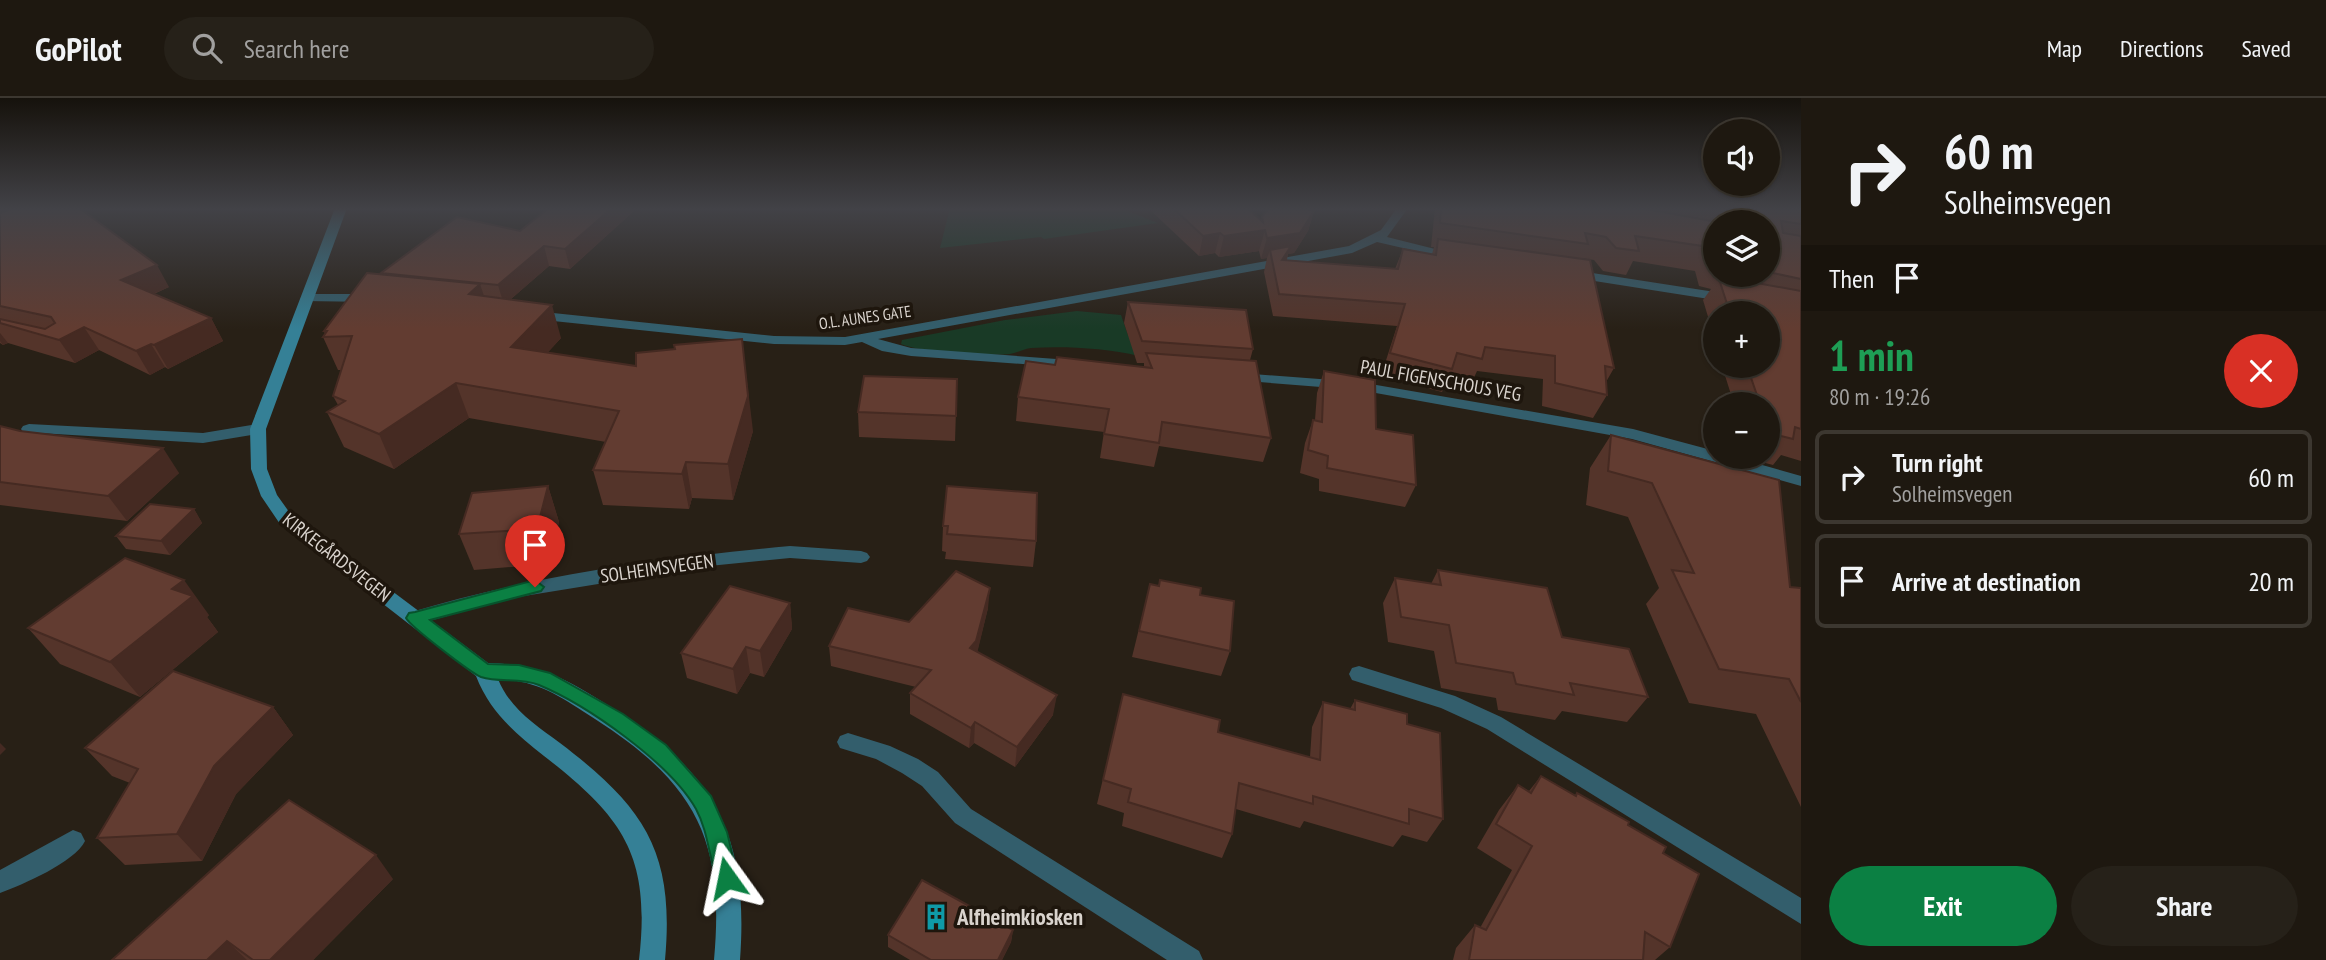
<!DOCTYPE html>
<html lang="en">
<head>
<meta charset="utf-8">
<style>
	:root { --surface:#1e1810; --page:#262119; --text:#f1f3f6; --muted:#a1a09f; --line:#3c3730; --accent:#0b8043 }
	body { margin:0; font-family:"PT Sans Narrow",sans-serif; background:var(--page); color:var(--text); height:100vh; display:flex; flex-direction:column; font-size:26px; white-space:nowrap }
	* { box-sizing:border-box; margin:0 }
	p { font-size:23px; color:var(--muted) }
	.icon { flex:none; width:38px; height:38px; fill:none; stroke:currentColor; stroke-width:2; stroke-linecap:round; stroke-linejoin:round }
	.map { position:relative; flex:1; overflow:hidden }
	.sheet { display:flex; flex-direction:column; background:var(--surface); width:525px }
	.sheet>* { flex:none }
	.guide { background:#1e1810; color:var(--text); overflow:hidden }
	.fabs { position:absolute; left:1703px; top:21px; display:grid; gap:14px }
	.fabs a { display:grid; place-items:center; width:77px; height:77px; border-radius:50%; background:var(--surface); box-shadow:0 2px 5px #0004,0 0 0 2px var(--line); font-size:35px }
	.pin { position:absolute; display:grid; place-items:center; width:60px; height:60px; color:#fff; margin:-72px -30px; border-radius:50% 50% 50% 0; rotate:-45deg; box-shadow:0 0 7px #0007 }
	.pin .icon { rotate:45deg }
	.me { position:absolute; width:77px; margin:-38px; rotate:348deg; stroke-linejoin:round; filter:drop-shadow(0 0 5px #0008) }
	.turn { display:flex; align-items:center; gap:24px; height:147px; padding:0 28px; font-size:32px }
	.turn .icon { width:91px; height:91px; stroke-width:2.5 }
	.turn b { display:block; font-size:49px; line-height:60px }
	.then { display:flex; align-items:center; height:66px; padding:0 28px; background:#0003; gap:14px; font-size:26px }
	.round { display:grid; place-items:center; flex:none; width:74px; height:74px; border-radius:37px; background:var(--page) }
	.head { display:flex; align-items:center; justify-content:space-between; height:119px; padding:0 28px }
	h1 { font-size:42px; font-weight:600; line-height:52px; color:#1e9e55 }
	.primary-button { display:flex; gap:14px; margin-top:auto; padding:14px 28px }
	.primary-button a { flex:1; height:80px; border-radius:42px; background:var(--accent); color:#fff; font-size:28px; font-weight:600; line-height:80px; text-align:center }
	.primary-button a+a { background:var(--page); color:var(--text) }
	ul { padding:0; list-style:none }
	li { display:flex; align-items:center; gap:21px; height:94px; margin:0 14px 10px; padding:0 14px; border:4px solid var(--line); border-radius:10px }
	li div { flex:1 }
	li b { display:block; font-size:26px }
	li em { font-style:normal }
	header { display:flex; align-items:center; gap:42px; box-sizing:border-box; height:98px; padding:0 35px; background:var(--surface); border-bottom:2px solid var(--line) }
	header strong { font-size:33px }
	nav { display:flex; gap:38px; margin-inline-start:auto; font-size:24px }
	.search { width:490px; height:63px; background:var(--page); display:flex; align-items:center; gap:18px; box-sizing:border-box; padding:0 24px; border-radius:38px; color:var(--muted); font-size:26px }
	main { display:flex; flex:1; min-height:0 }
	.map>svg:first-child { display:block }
	.green { fill:#193a26 }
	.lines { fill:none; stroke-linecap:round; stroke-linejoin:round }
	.lane { fill:#335e6c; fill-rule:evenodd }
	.street { fill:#335e6c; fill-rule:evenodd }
	.secondary { fill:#358096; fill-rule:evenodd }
	.wall { fill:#54342a; fill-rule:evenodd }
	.shaded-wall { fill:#452a22 }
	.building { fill:#623c31; stroke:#452a22; stroke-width:2 }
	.route { fill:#0b8043; stroke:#07532c; stroke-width:2 }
	.labels { text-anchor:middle; stroke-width:7; stroke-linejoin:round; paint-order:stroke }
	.far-street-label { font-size:16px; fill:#d9d3cd; stroke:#1e160d }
	.street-label { font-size:19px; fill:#d9d3cd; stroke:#1e160d }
	.near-poi-label { font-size:23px; font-weight:bold; fill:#d9d3cd; stroke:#1e160d; text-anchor:start }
</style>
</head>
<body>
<header>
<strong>GoPilot</strong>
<div class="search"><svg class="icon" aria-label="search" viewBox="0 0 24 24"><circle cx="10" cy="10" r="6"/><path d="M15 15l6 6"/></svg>Search here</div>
<nav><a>Map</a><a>Directions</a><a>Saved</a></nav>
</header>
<main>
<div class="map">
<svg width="1801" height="862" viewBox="0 0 1801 862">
	<rect width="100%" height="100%" fill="#282016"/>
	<g class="green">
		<polygon points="950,110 1119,110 1158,125 1044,141 1041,139 940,150"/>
		<path d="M1077 213 1121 217 1128 237H1153L1139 258C1105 250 1065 248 1031 250 1023 251 1017 255 1010 256 990 258 918 254 901 246L902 242 1005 222Z"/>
	</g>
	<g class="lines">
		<g class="lane">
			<polygon points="29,326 203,335 258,326 266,331 258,336 203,345 23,334 21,331 23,328"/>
			<polygon points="1359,568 1455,598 1501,619 1801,800 1801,826 1487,631 1441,610 1352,582 1349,576 1352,570"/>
			<polygon points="848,635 890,648 918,661 938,674 971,711 1199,853 1203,862 1167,862 955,725 922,688 902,675 876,661 840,650 837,644 840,638"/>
			<path d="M73 732 81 735 85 743C75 764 22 787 0 795V772Z"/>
		</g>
		<g class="street">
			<polygon points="1397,110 1408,110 1387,139 1459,157 1459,163 1377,144 1352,155 878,241 911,250 1083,263 1085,266 1083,269 1078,270 911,258 882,253 862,244 845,247 774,246 534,221 527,217 534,213 774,238 845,239 1349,148 1381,132"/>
			<polygon points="1573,172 1728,196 1735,200 1728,204 1569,179 1567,176"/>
			<polygon points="308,196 374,196 381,200 374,204 303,203 301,200"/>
			<polygon points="1239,275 1359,284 1633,331 1715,353 1715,359 1734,359 1801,378 1801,388 1632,341 1359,292 1234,282 1232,279 1234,276"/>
			<path d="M790 448 861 453 867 455 870 459 867 463 861 465 790 460 709 468 512 500 415 527 408 525 405 520 408 515C532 477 662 460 790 448Z"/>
		</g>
		<path class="secondary" d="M335 110H347L266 331 267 371 277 397 292 418 488 565C544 567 565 581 611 609 716 675 749 739 740 862H714C725 742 696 686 595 621 561 599 540 583 498 581 510 611 536 627 560 645 644 709 675 753 665 862H639C651 758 624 720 544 658 514 634 490 614 476 578L280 426 261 398 251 371 250 331Z"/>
	</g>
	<g class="wall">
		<polygon points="0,110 169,189 154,196 211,220 223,243 168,271 165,269 150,277 99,252 75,265 8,245 3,247 0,245"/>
		<polygon points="549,110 637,110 570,171 549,168 511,201 561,240 547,255 753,333 733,402 692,400 689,411 603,407 593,372 606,344 469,320 394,371 344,349 327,314 338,307 333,298 342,272 338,272 323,239 325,236 324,233 381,176 381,175 520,133"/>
		<path d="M1148 110H1247L1261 123 1262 119 1314 113 1308 133 1294 155 1288 156 1287 162 1395 171 1403 151 1432 156 1434 149H1431L1435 110H1801V363L1781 357 1773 367 1750 361 1749 359H1768V306H1734L1722 268H1768V215H1715V242L1703 202 1711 191 1699 188 1695 173 1633 163 1626 177 1603 173 1594 162 1581 160 1614 270 1606 284 1607 297 1593 320 1542 308 1543 281 1477 273 1472 284 1449 278 1442 294 1381 278 1397 228 1273 218 1264 174 1267 160 1261 161 1259 153 1219 159 1215 155 1199 158ZM1715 124H1768V177H1715Z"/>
		<polygon points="1128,204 1253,251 1250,262 1271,340 1263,364 1159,348 1154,369 1100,360 1104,334 1016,323 1018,299 1055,267 1144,269 1144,265 1137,265 1124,225"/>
		<polygon points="1324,273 1376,331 1416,387 1405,409 1319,393 1319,381 1300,375 1305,345 1313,322 1315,322 1317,295"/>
		<polygon points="957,281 955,343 859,339 858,314"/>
		<polygon points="0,328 179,375 127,423 0,407"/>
		<polygon points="1611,337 1790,489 1801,490 1801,709 1756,616 1689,605 1646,506 1659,490 1628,419 1586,407 1590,370"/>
		<polygon points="548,388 559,424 549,466 474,472 459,436"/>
		<polygon points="194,411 202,425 170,457 126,451 116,438"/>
		<polygon points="943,428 1036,443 1033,469 945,461 946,454 942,453"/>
		<polygon points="1438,472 1562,539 1648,599 1627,624 1562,613 1555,622 1498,612 1496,600 1441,590 1434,553 1388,544 1383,505 1395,480 1431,486"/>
		<polygon points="1160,482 1200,497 1230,553 1221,578 1132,559 1150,486 1159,488"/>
		<polygon points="790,505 792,531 764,579 750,575 737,596 687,580 681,555"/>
		<polygon points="988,510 977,554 1053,617 1015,669 974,645 969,650 910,616 910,595 916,589 831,568 829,548 909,524"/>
		<polygon points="209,517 207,519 218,534 140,599 60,566 28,530"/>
		<polygon points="1123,596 1218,634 1310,659 1312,629 1323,604 1350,611 1355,602 1407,626 1443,721 1427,744 1402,737 1393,749 1304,723 1300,730 1236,711 1232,736 1222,760 1122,728 1124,715 1097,706"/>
		<polygon points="273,609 293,637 236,696 202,763 125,767 97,740 130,685 112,678 85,650"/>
		<polygon points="1541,678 1575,697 1577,695 1628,727 1663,755 1670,849 1655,862 1453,862 1456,850 1475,827 1480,830 1512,772 1477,750 1499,712 1518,687 1529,693"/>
		<polygon points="393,781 313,862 112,862"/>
		<polygon points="1013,832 1011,844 1002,862 910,862 888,849 888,837"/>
	</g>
	<g class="shaded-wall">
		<polygon points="0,110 58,110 0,128"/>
		<polygon points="612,110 637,110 570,171 565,151"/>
		<polygon points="1314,113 1308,133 1294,155 1288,156 1284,170 1270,152 1267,160 1261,161 1267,140"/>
		<polygon points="1265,132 1259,153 1219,159 1224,138"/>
		<polygon points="1220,135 1215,155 1199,158 1203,138"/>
		<polygon points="544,148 549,168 504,207 498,187"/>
		<polygon points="157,167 169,189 134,204 121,182"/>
		<polygon points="480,186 491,219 469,196"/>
		<polygon points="552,207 561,240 522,283 511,249"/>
		<polygon points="211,220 223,243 168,271 154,247"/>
		<polygon points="84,229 99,252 75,265 59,242"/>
		<polygon points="0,235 8,245 3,247 0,243"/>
		<polygon points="742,241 753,333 733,402 728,366"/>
		<polygon points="151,246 165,269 150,277 136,253"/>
		<polygon points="456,285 469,320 394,371 379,336"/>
		<polygon points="163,350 179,375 127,423 108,398"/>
		<polygon points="686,364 692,400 689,411 682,376"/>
		<polygon points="548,388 559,424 549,466 537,431"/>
		<polygon points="194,411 202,425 170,457 161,443"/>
		<polygon points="184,482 209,517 207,519 218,534 140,599 110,564 172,491"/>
		<polygon points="990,490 988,510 975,564 970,550"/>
		<polygon points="790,505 792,531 764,579 760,553"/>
		<polygon points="746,549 750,575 737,596 733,571"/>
		<polygon points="1057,597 1053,617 1015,669 1017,649"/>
		<polygon points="273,609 293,637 236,696 202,763 177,736 214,668"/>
		<polygon points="975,624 974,645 969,650 971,630"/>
		<polygon points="0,645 6,651 0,657"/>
		<polygon points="376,757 393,781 313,862 270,862"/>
		<polygon points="1013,832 1011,844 1002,862 998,862"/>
		<polygon points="227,843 247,862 207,862"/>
	</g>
	<g class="building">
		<polygon points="14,110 79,110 157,167 121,182 211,220 154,247 151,246 136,253 84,229 59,242 0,225 0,221 45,231 55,225 51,219 0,208 0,115"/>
		<polygon points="549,110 612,110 565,151 544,148 498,187 381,175 457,119 520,133"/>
		<polygon points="1173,110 1247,110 1263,124 1262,119 1269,110 1303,110 1314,113 1300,135 1267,140 1265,132 1224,138 1220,135 1203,138"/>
		<polygon points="1441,110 1641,110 1717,124 1715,124 1715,165 1714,164 1709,149 1635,138 1639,153 1616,150 1606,139 1585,135 1588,146 1440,125"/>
		<polygon points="1710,110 1801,110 1801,126 1781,123 1783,135 1801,138 1801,181 1768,174 1768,124 1731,124 1729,114"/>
		<polygon points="1438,141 1590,162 1614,270 1605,268 1607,297 1555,285 1555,258 1485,249 1482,261 1457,255 1452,271 1390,255 1405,206 1279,196 1270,152 1291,148 1282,162 1398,171 1403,151 1436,157"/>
		<polygon points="367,175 480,186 469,196 552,207 511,249 636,268 636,255 675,251 674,247 742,241 748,298 728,366 686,364 682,376 593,372 619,313 456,285 379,336 327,314 345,303 333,298 352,238 323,239 327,233 324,233"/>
		<polygon points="1718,178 1801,193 1801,331 1795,329 1793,341 1769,335 1768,330 1768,306 1760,306 1747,268 1768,268 1768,215 1730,215"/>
		<polygon points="1128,204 1246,212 1253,251 1142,243"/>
		<polygon points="1146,255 1256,263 1271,340 1162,324 1159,345 1104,336 1109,311 1018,299 1026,263 1055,267 1057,259 1152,270"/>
		<polygon points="1324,273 1375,282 1376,331 1413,337 1416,387 1327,370 1328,358 1308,352 1313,322 1322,324"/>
		<polygon points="864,278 957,281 956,318 858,314"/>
		<polygon points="0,328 20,333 163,350 108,398 0,384"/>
		<polygon points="1611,337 1779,382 1790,489 1801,490 1801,604 1789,581 1719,571 1672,472 1694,475 1652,385 1608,373"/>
		<polygon points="548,388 537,431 459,436 472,395"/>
		<polygon points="947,388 1037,395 1036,443 947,436 948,428 943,428"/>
		<polygon points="150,406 194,411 161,443 116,438"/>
		<polygon points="125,460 184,482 172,491 193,498 110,564 28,530"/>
		<polygon points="1438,472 1547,490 1562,539 1629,551 1648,599 1570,585 1574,597 1516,586 1513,575 1456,565 1449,527 1401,519 1395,480 1441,487"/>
		<polygon points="956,473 990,490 976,543 970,550 1057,597 1017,649 975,624 971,630 910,595 931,572 829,548 848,510 909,524"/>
		<polygon points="1160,482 1201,490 1200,497 1234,503 1230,553 1139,533 1150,486 1159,488"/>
		<polygon points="730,488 790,505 760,553 746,549 733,571 681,555"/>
		<polygon points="173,573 273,609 214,668 177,736 97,740 138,671 85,650"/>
		<polygon points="1123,596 1220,622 1218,634 1320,662 1323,604 1355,612 1355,602 1407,616 1407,626 1440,635 1443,721 1409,711 1409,726 1313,698 1313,706 1239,685 1232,736 1128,704 1131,691 1103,682"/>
		<polygon points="1541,678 1576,698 1577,695 1629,724 1628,727 1666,749 1663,755 1699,776 1670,849 1645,834 1643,862 1469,862 1475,827 1486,832 1532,748 1496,726 1518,687 1531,695"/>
		<polygon points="289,702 376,757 270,862 253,862 227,843 207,862 112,862"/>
		<polygon points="922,782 1013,832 998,862 931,862 888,837"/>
	</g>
	<linearGradient id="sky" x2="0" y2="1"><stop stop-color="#16120c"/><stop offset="0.48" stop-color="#424247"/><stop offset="1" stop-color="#424247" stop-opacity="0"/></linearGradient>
	<rect width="1801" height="231" fill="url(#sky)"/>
	<path class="route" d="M535 482 544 489 541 493 430 522 488 566 519 567 550 575 623 616 666 647 711 698 727 734 738 780 735 787 727 790 719 787C709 763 709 735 696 711 670 665 587 607 539 587 520 579 499 585 481 579 471 575 411 529 406 520L409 515 415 514Z"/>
	<defs>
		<g id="building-bare" transform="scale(2.1)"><path d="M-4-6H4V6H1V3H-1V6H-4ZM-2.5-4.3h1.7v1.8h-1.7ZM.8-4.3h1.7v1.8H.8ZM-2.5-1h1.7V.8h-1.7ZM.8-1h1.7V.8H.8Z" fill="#0f9aa8" stroke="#1e160d" stroke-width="2.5" paint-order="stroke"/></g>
	</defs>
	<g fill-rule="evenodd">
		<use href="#building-bare" x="936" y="819"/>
	</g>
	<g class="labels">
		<g class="far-street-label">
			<text transform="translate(865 219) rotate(-8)" y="6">O.L. AUNES GATE</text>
		</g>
		<g class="street-label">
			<text transform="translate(1441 282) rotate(10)" y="7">PAUL FIGENSCHOUS VEG</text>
			<text transform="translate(337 459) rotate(38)" y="7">KIRKEGÅRDSVEGEN</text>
			<text transform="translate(657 470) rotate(-8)" y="7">SOLHEIMSVEGEN</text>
		</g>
		<g class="near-poi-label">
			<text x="957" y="827">Alfheimkiosken</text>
		</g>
	</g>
</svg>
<div class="fabs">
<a><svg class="icon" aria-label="sound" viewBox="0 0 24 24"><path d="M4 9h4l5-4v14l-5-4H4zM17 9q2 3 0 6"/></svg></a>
<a><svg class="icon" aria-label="layers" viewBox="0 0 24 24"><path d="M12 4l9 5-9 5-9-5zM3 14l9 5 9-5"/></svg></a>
<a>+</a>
<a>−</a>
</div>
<div class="pin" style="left:535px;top:489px;background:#d93025"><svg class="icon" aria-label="arrive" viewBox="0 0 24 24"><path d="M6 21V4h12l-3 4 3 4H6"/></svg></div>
<svg class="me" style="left:727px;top:780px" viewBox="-20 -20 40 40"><path d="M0-17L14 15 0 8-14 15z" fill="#0b8043" stroke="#fff" stroke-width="4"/></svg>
</div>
<section class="sheet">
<div class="guide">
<div class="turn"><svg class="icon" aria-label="right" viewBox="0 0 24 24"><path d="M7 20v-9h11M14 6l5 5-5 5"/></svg><div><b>60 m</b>Solheimsvegen</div></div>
<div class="then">Then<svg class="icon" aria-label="arrive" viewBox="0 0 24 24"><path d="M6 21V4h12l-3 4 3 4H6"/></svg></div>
</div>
<div class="head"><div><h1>1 min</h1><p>80 m · 19:26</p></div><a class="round" style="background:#d93025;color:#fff"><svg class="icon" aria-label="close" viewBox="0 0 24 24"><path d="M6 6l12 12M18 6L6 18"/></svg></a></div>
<ul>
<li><svg class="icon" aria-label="right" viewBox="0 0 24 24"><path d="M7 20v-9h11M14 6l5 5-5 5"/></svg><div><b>Turn right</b><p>Solheimsvegen</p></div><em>60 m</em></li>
<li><svg class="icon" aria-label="arrive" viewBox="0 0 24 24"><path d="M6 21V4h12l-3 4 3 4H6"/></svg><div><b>Arrive at destination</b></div><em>20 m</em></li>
</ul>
<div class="primary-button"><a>Exit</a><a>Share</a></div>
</section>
</main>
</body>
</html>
